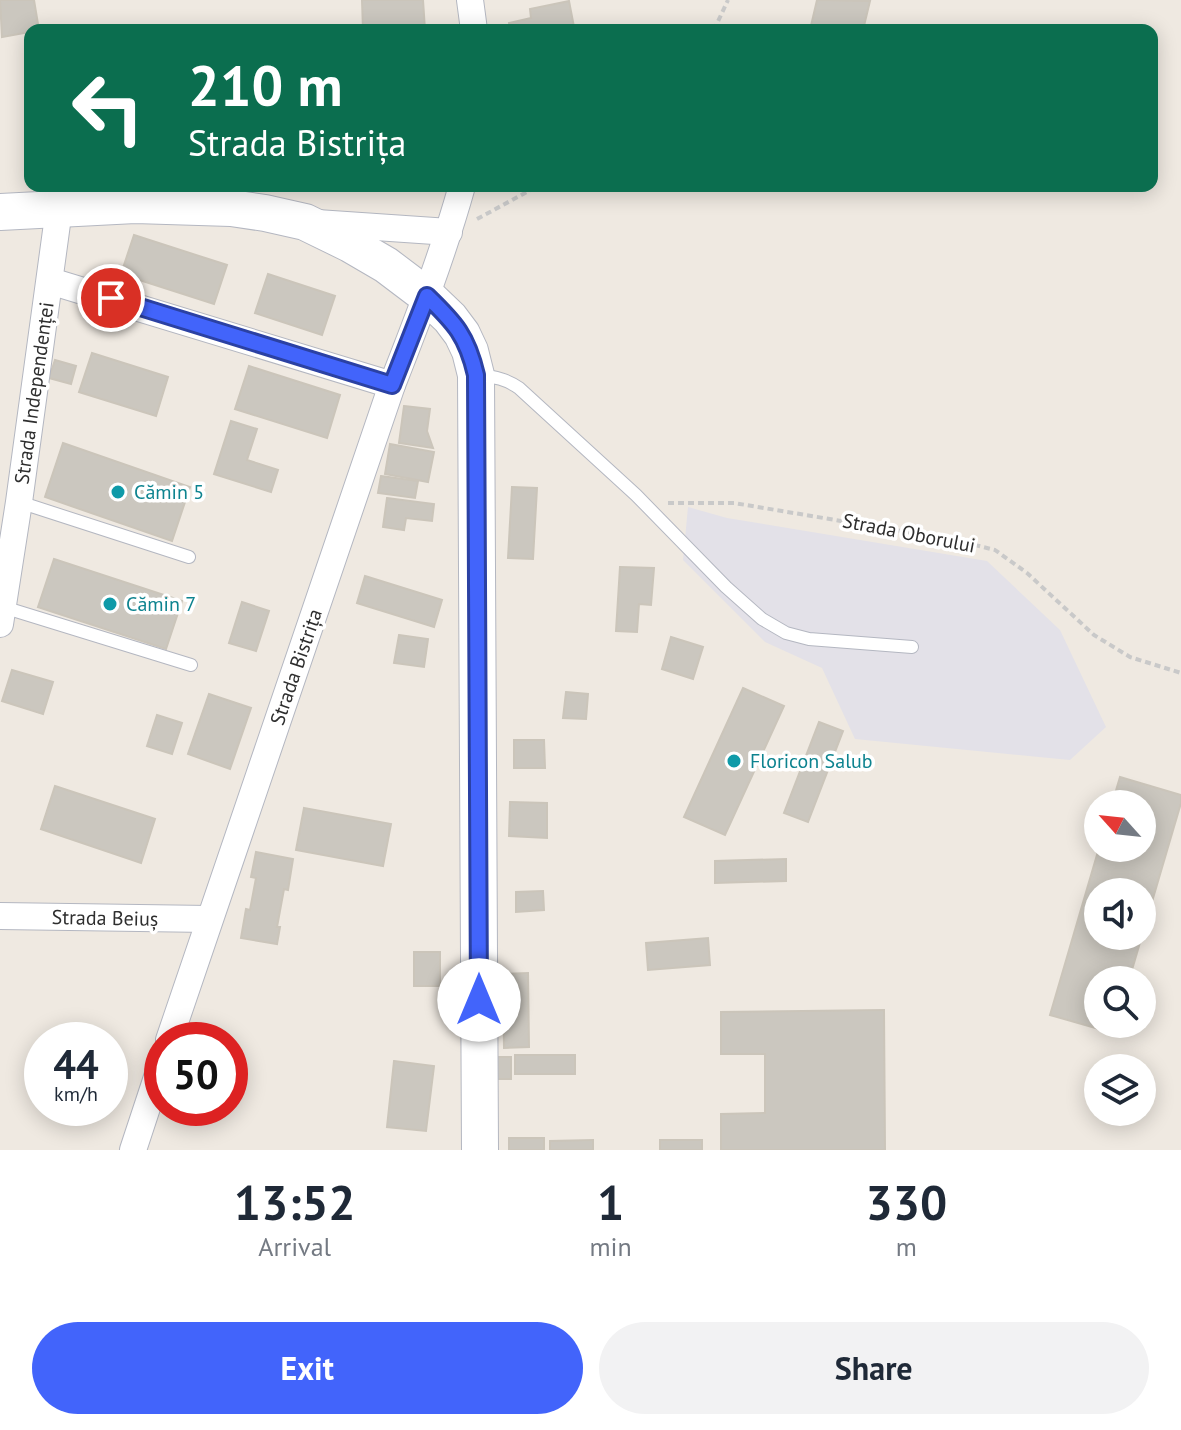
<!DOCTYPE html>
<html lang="en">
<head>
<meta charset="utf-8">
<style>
	:root { --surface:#fff; --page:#f2f2f3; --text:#1f2937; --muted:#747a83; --accent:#4264fb }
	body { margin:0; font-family:"PT Sans",sans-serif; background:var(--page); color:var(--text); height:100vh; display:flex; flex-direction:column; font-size:30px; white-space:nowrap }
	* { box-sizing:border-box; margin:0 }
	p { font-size:26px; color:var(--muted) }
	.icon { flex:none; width:44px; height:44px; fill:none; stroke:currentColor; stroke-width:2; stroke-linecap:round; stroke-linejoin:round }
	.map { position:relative; height:1150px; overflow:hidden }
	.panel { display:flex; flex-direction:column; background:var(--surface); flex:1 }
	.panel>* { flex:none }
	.hud { position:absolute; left:24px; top:24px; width:1134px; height:168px; border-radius:16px; box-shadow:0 4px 20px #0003; background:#0b6e4f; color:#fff; overflow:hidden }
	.needle { width:52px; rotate:297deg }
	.buttons { position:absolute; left:1084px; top:790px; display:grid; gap:16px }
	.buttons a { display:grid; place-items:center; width:72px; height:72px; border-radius:50%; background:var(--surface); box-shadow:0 4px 20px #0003; font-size:40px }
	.speed { position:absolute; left:24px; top:1022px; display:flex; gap:16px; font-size:40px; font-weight:700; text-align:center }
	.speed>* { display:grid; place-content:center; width:104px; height:104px; border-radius:50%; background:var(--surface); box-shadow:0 4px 20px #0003; line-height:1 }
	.speed small { font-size:20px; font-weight:400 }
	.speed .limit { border:12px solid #d22; background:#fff; color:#111 }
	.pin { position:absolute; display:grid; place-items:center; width:68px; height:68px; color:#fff; margin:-34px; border:4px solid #fff; border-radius:50%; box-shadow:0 2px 8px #0007 }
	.me { position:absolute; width:88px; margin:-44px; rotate:0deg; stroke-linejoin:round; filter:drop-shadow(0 0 6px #0008) }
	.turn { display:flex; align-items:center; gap:28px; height:168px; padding:0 32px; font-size:36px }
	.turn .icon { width:104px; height:104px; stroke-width:2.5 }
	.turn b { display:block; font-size:56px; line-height:68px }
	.eta { display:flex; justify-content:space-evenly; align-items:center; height:136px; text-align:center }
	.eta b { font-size:48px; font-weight:600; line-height:56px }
	.action { display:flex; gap:16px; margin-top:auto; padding:16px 32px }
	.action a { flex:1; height:92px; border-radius:48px; background:var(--accent); color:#fff; font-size:32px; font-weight:600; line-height:92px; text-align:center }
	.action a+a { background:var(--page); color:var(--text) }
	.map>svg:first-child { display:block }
	.industrial { fill:#e3e1e8 }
	.building { fill:#cbc7bf; stroke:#cbc5ba; stroke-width:2; fill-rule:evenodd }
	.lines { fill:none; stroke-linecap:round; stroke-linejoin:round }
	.lane-casing { stroke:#b4b7c1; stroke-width:14 }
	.street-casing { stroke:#b4b7c1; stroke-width:28 }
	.secondary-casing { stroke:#b4b7c1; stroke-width:38 }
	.path { stroke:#c9c9c9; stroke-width:4; stroke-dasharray:6 4; stroke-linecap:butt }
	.lane { stroke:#fff; stroke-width:12 }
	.street { stroke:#fff; stroke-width:26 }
	.secondary { stroke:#fff; stroke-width:36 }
	.route-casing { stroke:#2b41a3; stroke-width:20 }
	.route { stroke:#4264fb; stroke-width:14 }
	.culture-dot { fill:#0f9aa8; stroke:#fff; stroke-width:3 }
	.labels { text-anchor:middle; stroke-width:7; stroke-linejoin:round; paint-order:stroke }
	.street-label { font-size:20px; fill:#2e2e2e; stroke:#fff }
	.culture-label { font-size:20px; fill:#0d838f; stroke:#fff; text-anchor:start }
</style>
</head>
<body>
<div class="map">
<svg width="1181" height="1150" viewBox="0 0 1181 1150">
	<rect width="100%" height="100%" fill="#efe9e1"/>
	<polygon class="industrial" points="688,507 727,518 987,561 1060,630 1106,727 1070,760 855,739 822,668 765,642 683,560"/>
	<g class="building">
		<polygon points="0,0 34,0 39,30 30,30 30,32 2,37"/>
		<polygon points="362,0 423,0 425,30 363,30"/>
		<polygon points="817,0 870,1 863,30 810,30"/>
		<polygon points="569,1 574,27 556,30 510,30 509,23 531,18 530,9"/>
		<polygon points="134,235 227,265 214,304 121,274"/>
		<polygon points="268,274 335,296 322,335 255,313"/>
		<polygon points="92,353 168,377 156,416 79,392"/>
		<polygon points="55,360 76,366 71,384 49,378"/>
		<polygon points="249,366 340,395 327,438 235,409"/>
		<polygon points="404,406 430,409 427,431 433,448 399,443"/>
		<polygon points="231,421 257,429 247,460 278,470 271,492 214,474"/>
		<polygon points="63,443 190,487 172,541 45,497"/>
		<polygon points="390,444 434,452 428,482 385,474"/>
		<polygon points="381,476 418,481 415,498 378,493"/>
		<polygon points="512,487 537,488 533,559 508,558"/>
		<polygon points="387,498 434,504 432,521 406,518 404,530 383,527"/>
		<polygon points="54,559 182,601 166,649 38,607"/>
		<polygon points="620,567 654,568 651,605 639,604 637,632 616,631"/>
		<polygon points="365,576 442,600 434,627 357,603"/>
		<polygon points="242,602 269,611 256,651 229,643"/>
		<polygon points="399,635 428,639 424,667 394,663"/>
		<polygon points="671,637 703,647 693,679 662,669"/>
		<polygon points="12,670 53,682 43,714 2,701"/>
		<polygon points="743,688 784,706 725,835 684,817"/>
		<polygon points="566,692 588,694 586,719 563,718"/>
		<polygon points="209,694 251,708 230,769 188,754"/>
		<polygon points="157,715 182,723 172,754 147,746"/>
		<polygon points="819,722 843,731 808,822 784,813"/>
		<polygon points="514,740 544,740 545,768 514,768"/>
		<path d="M1120 777 1181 795V803L1129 980H1098V1024H1116L1113 1033 1050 1015 1099 848H1142V804H1112ZM1098 892H1142V936H1098Z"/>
		<polygon points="55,786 155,819 141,863 41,829"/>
		<polygon points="510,802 547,803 547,838 509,836"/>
		<polygon points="304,808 391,824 383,866 296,850"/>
		<polygon points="256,852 293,859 288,890 284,889 277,927 280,927 277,944 241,938 246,909 250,910 256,878 251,877"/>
		<polygon points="786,859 786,881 715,883 715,861"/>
		<polygon points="543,891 544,910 516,912 516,892"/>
		<polygon points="708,938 710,965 648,970 646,943"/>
		<rect x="414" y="952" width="26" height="34"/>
		<polygon points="528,973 529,1047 504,1048 503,974"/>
		<polygon points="884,1010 885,1150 721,1150 721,1114 765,1113 765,1054 721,1054 721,1012"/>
		<rect x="515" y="1055" width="60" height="19"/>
		<rect x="497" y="1057" width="14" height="22"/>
		<polygon points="394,1061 434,1066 426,1131 387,1127"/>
		<rect x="509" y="1138" width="35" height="12"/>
		<polygon points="593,1140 593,1150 550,1150 550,1141"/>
		<rect x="660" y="1140" width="42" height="10"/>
	</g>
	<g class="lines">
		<g class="lane-casing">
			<g id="lane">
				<path d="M480 375C495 377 506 379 519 388L636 495 726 587 762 619 786 633 809 639 912 647"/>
				<polyline points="19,502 189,557"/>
				<polyline points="3,607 191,665"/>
			</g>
		</g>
		<g class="street-casing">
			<g id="street">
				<polyline points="470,0 474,30"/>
				<polyline points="317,223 449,232"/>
				<polyline points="50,281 392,385"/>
				<polyline points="0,624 19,502 59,209"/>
				<polyline points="0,916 209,919"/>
				<path d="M169 1040 392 385C418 319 443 254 462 186"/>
				<polyline points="133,1150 162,1062"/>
			</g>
		</g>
		<g class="secondary-casing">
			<polyline id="secondary" points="0,212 135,205 231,208 265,213 305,222 350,244 386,265 427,296 450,318 462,334 470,351 476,375 480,1150"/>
		</g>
		<g class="path">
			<polyline points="714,30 728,0"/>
			<polyline points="477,219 538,186"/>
			<polyline points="668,503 734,503 955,540 995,550 1027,573 1094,635 1130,657 1181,673"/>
		</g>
		<use href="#lane" class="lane"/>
		<use href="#street" class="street"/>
		<use href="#secondary" class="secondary"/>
	</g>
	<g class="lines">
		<g class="route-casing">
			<path id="route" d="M111 298 392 385 427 296C455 323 467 336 476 375L479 1000"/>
		</g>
		<use href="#route" class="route"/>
	</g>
	<g class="culture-dot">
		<circle cx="118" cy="492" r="8"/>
		<circle cx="110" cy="604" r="8"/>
		<circle cx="734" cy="761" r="8"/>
	</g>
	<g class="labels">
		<g class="street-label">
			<text transform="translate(34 393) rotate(-82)" y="7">Strada Independenței</text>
			<text transform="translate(909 533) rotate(11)" y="7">Strada Oborului</text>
			<text transform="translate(296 667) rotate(-71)" y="7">Strada Bistrița</text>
			<text transform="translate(105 918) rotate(1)" y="7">Strada Beiuș</text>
		</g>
		<g class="culture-label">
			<text x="134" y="499">Cămin 5</text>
			<text x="126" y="611">Cămin 7</text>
			<text x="750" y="768">Floricon Salub</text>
		</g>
	</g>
</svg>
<div class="buttons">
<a><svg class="needle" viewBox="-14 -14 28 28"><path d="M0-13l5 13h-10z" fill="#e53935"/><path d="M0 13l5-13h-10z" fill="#747a83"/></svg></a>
<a><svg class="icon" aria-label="sound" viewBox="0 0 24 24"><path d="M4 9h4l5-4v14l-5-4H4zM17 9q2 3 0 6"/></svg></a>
<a><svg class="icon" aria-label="search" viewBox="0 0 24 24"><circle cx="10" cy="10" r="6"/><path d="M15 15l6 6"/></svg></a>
<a><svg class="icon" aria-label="layers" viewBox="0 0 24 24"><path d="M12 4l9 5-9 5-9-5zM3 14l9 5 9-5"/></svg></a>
</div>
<div class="speed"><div>44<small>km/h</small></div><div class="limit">50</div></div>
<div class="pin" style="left:111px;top:298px;background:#d93025"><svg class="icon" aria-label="arrive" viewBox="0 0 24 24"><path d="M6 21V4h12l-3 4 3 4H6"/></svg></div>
<svg class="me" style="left:479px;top:1000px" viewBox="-20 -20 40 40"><circle r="19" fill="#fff"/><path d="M0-13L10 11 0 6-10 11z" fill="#4264fb"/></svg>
<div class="hud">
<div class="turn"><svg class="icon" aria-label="left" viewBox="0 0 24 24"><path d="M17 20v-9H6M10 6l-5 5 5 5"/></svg><div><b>210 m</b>Strada Bistrița</div></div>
</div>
</div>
<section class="panel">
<div class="eta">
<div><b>13:52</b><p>Arrival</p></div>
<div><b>1</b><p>min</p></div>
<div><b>330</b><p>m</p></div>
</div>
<div class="action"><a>Exit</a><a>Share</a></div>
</section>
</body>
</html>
